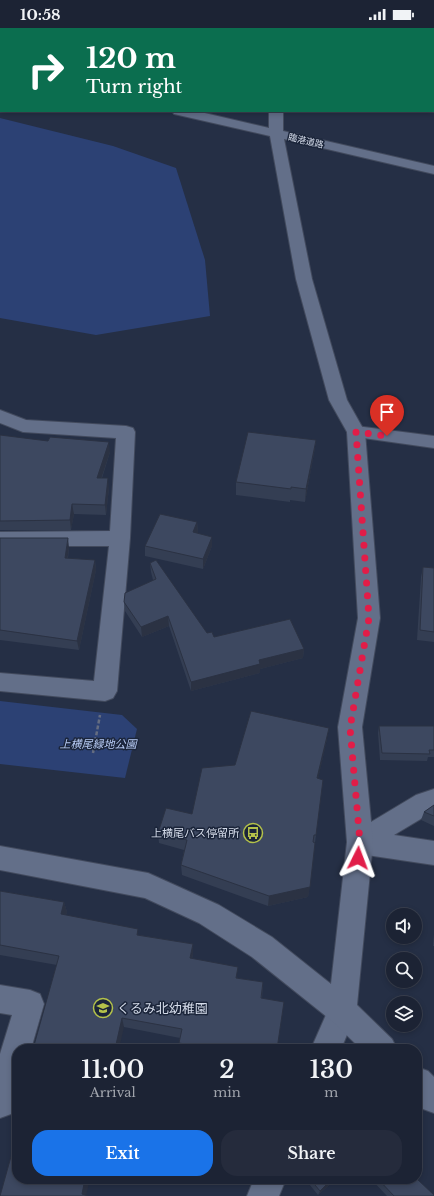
<!DOCTYPE html>
<html lang="en">
<head>
<meta charset="utf-8">
<style>
	:root { --surface:#1c2334; --page:#252b3c; --text:#f1f3f6; --muted:#a0a4ac; --line:#3a404f; --accent:#1a73e8 }
	body { margin:0; font-family:"Libre Baskerville","Noto Sans JP",serif; background:var(--page); color:var(--text); height:100vh; display:flex; flex-direction:column; font-size:15px; white-space:nowrap }
	* { box-sizing:border-box; margin:0 }
	p { font-size:13px; color:var(--muted) }
	.icon { flex:none; width:22px; height:22px; fill:none; stroke:currentColor; stroke-width:2; stroke-linecap:round; stroke-linejoin:round }
	.map { position:relative; flex:1; overflow:hidden }
	.drawer { position:absolute; left:12px; top:1016px; width:410px; height:140px; display:flex; flex-direction:column; background:var(--surface); border-radius:16px; box-shadow:0 2px 6px #0003,0 0 0 1px var(--line) }
	.drawer>* { flex:none }
	.guide { position:absolute; left:0px; top:0px; width:434px; height:84px; box-shadow:0 2px 6px #0003,0 0 0 1px var(--line); background:#0b6e4f; color:#fff; overflow:hidden }
	.tools { position:absolute; left:386px; top:880px; display:grid; gap:8px }
	.tools a { display:grid; place-items:center; width:36px; height:36px; border-radius:50%; background:var(--surface); box-shadow:0 2px 6px #0003,0 0 0 1px var(--line); font-size:20px }
	.pin { position:absolute; display:grid; place-items:center; width:34px; height:34px; color:#fff; margin:-41px -17px; border-radius:50% 50% 50% 0; rotate:-45deg; box-shadow:0 0 4px #0007 }
	.pin .icon { rotate:45deg }
	.me { position:absolute; width:44px; margin:-22px; rotate:3deg; stroke-linejoin:round; filter:drop-shadow(0 0 3px #0008) }
	.turn { display:flex; align-items:center; gap:14px; height:84px; padding:0 20px; font-size:18px }
	.turn .icon { width:52px; height:52px; stroke-width:2.5 }
	.turn b { display:block; font-size:28px; line-height:34px }
	.eta { display:flex; justify-content:space-evenly; align-items:center; height:68px; text-align:center }
	.eta b { font-size:24px; font-weight:600; line-height:28px }
	.primary-button { display:flex; gap:8px; margin-top:auto; padding:8px 20px }
	.primary-button a { flex:1; height:46px; border-radius:16px; background:var(--accent); color:#fff; font-size:16px; font-weight:600; line-height:46px; text-align:center }
	.primary-button a+a { background:var(--page); color:var(--text) }
	.status { display:flex; justify-content:space-between; align-items:center; height:28px; padding:0 20px; background:var(--surface); direction:ltr }
	.status svg { height:11px; fill:currentColor }
	.map>svg:first-child { display:block }
	.green { fill:#2c4174 }
	.lines { fill:none; stroke-linecap:round; stroke-linejoin:round }
	.minor-casing { stroke:#424a5d; stroke-width:2 }
	.tertiary-casing { stroke:#424a5d; stroke-width:2 }
	.path { stroke:#656d81; stroke-width:2.5; stroke-dasharray:4 2; stroke-linecap:butt }
	.minor { fill:#636f89; fill-rule:evenodd }
	.tertiary { fill:#636f89; fill-rule:evenodd }
	.wall { fill:#343e53 }
	.shaded-wall { fill:#2b3243 }
	.building { fill:#3d4860; stroke:#2b3243 }
	.route { stroke:#e11d48; stroke-width:7; stroke-dasharray:0 12.6 }
	.labels { text-anchor:middle; stroke-width:3; stroke-linejoin:round; paint-order:stroke }
	.far-street-label { font-size:9px; fill:#d6ddeb; stroke:#1b253a }
	.park-label { font-size:11px; font-style:italic; fill:#b7cbf5; stroke:#1b253a }
	.poi-label { font-size:11px; fill:#d6ddeb; stroke:#1b253a; text-anchor:end }
	.near-poi-label { font-size:13px; fill:#d6ddeb; stroke:#1b253a; text-anchor:start }
</style>
</head>
<body>
<div class="status"><b>10:58</b><svg viewBox="0 0 49 12"><path d="M0 12V9h3v3zM5 12V6h3v6zM10 12V3h3v9zM15 12V0h3v12zM26 1h20v11H26zM47 4h2v5h-2z"/></svg></div>
<div class="map">
<svg width="434" height="1168" viewBox="0 0 434 1168">
	<rect width="100%" height="100%" fill="#252f45"/>
	<g class="green">
		<polygon points="239,0 434,0 434,37 433,1"/>
		<polygon points="0,90 113,118 176,140 205,232 210,288 96,307 0,290"/>
		<polygon points="0,673 122,687 137,701 125,750 0,736"/>
	</g>
	<g class="lines">
		<g class="minor-casing">
			<g id="minor">
				<polygon points="183,0 195,0 196,1 184,1"/>
				<rect x="433" y="56" width="1" height="8"/>
				<polygon points="0,382 26,392 126,398 133,400 135,404 130,510 117,663 113,670 105,673 0,663 0,645 94,653 109,518 0,518 0,504 110,503 116,410 23,404 0,395"/>
				<polygon points="356,398 434,408 434,420 349,408 347,404 349,400"/>
				<polygon points="434,761 434,783 394,807 434,813 434,837 360,826 351,822 347,814 351,806 416,767"/>
				<polygon points="0,957 30,962 40,966 44,976 31,1021 17,1021 17,1069 11,1086 0,1090 0,1026 12,987 0,985"/>
				<polygon points="342,968 352,973 357,983 341,1021 311,1021 332,973"/>
				<polygon points="254,1151 286,1151 279,1168 247,1168"/>
			</g>
		</g>
		<g class="tertiary-casing">
			<g id="tertiary">
				<polygon points="139,0 152,0 153,1 140,1"/>
				<rect x="0" y="37" width="1" height="8"/>
				<polygon points="172,83 196,83 269,100 269,83 283,83 283,103 434,138 434,146 284,111 312,251 347,372 365,404 380,590 362,699 373,814 357,977 392,1011 397,1021 361,1021 332,993 252,929 199,895 145,870 0,842 0,818 148,845 157,849 219,877 272,909 331,956 347,814 338,699 358,590 347,404 329,372 296,251 270,108 174,86"/>
				<polygon points="417,1039 428,1043 434,1049 434,1085 423,1081 417,1075"/>
			</g>
		</g>
		<polyline class="path" points="93,725 100,687"/>
		<use href="#minor" class="minor"/>
		<use href="#tertiary" class="tertiary"/>
	</g>
	<g class="wall">
		<polygon points="0,407 110,424 102,450 109,460 106,487 74,486 71,502 0,502"/>
		<polygon points="316,412 314,425 305,474 290,472 290,474 236,467 236,454"/>
		<polygon points="197,494 198,504 197,505 212,518 203,541 145,528 145,518"/>
		<polygon points="0,510 69,520 68,530 95,532 96,542 79,622 0,612"/>
		<polygon points="150,535 207,605 214,609 304,621 303,630 260,641 260,645 191,663 169,598 142,609 125,583 124,574 153,552 151,544"/>
		<polygon points="423,539 434,540 434,614 417,612 421,549"/>
		<polygon points="379,698 434,698 434,729 428,729 427,733 380,732 378,705"/>
		<polygon points="327,711 318,750 316,807 308,869 268,878 182,847 181,837 184,822 159,815 158,805 192,786 235,737"/>
		<polygon points="434,777 434,798 421,792 424,784"/>
		<polygon points="0,863 64,874 67,884 66,887 139,907 193,916 193,926 192,931 238,950 263,954 262,971 277,1021 180,1021 179,1015 180,1010 124,999 57,937 0,927"/>
		<polygon points="434,906 434,918 433,918"/>
		<polygon points="17,1079 17,1094 14,1089"/>
		<polygon points="305,1151 336,1151 318,1167"/>
		<polygon points="371,1151 417,1151 434,1168 387,1168"/>
	</g>
	<g class="shaded-wall">
		<polygon points="316,412 314,425 305,474 306,461"/>
		<polygon points="109,414 110,424 98,460 97,450"/>
		<polygon points="108,450 109,460 106,487 105,477"/>
		<polygon points="72,476 74,486 71,502 70,492"/>
		<polygon points="197,494 198,504 193,514 193,504"/>
		<polygon points="212,509 212,518 203,541 203,531"/>
		<polygon points="68,510 69,520 66,540 65,530"/>
		<polygon points="95,532 96,542 79,622 77,613"/>
		<polygon points="168,588 169,598 142,609 141,599"/>
		<polygon points="304,621 303,630 260,641 260,645 191,663 191,654 259,632"/>
		<polygon points="329,700 327,711 316,761 317,750"/>
		<polygon points="310,859 308,869 268,878 269,868"/>
		<polygon points="64,874 67,884 64,896 61,886"/>
		<polygon points="193,916 193,926 190,940 190,930"/>
		<polygon points="122,990 124,999 119,1021 115,1021"/>
		<polygon points="85,1151 90,1151 86,1168 82,1166"/>
		<polygon points="332,1151 336,1151 318,1167 320,1163"/>
	</g>
	<g class="building">
		<polygon points="248,404 316,412 306,461 291,459 291,461 236,454"/>
		<polygon points="0,407 48,413 50,409 109,414 97,450 108,450 105,477 72,476 70,492 0,493"/>
		<polygon points="160,486 197,494 193,504 212,509 203,531 145,518"/>
		<polygon points="0,510 68,510 65,530 95,532 77,613 0,602"/>
		<polygon points="156,532 207,605 212,604 214,609 290,591 304,621 259,632 260,636 191,654 168,588 141,599 124,574 125,565 156,551 150,535"/>
		<polygon points="423,539 434,540 434,604 420,602"/>
		<polygon points="251,683 329,700 317,750 323,752 316,807 314,807 313,814 315,815 310,859 269,868 181,837 187,812 158,805 166,780 192,786 202,740 235,737"/>
		<polygon points="379,698 434,698 434,722 429,722 430,726 382,725"/>
		<polygon points="434,777 434,788 424,784"/>
		<polygon points="0,863 64,874 61,886 138,901 137,907 193,916 190,930 238,939 236,950 263,954 261,970 284,974 277,1021 214,1021 179,1015 182,1001 122,990 115,1021 33,1021 59,928 0,917"/>
		<polygon points="17,1079 17,1090 14,1089"/>
		<polygon points="17,1107 17,1151 85,1151 82,1166 88,1168 0,1168"/>
		<polygon points="310,1151 332,1151 320,1163"/>
		<polygon points="378,1151 417,1151 434,1167 434,1168 394,1168"/>
	</g>
	<g class="lines">
		<polyline class="route" points="358,830 360,814 350,700 369,590 356,404 387,408"/>
	</g>
	<defs>
		<g id="bus-ring" transform="scale(1)"><circle r="9.5" fill="#1b253a" stroke="#b4c24a" stroke-width="1.5"/><path d="M-5-6H5V4H4V6H2V4H-2V6H-4V4H-5ZM-3.5-4V0h7V-4ZM-3.5 1.2v1.5H-2V1.2ZM2 1.2v1.5H3.5V1.2Z" fill="#b4c24a"/></g>
		<g id="school-ring" transform="scale(1)"><circle r="9.5" fill="#1b253a" stroke="#b4c24a" stroke-width="1.5"/><path d="M0-5L7-2L0 1L-7-2ZM-4 1L0 2.5L4 1V4Q0 6-4 4Z" fill="#b4c24a"/></g>
	</defs>
	<g fill-rule="evenodd">
		<use href="#bus-ring" x="253" y="805"/>
		<use href="#school-ring" x="103" y="980"/>
	</g>
	<g class="labels">
		<g class="far-street-label">
			<text transform="translate(306 113) rotate(13)" y="3">臨港道路</text>
		</g>
		<g class="park-label">
			<text x="98" y="720">上横尾緑地公園</text>
		</g>
		<g class="poi-label">
			<text x="239" y="809">上横尾バス停留所</text>
		</g>
		<g class="near-poi-label">
			<text x="117" y="985">くるみ北幼稚園</text>
		</g>
	</g>
</svg>
<div class="tools">
<a><svg class="icon" aria-label="sound" viewBox="0 0 24 24"><path d="M4 9h4l5-4v14l-5-4H4zM17 9q2 3 0 6"/></svg></a>
<a><svg class="icon" aria-label="search" viewBox="0 0 24 24"><circle cx="10" cy="10" r="6"/><path d="M15 15l6 6"/></svg></a>
<a><svg class="icon" aria-label="layers" viewBox="0 0 24 24"><path d="M12 4l9 5-9 5-9-5zM3 14l9 5 9-5"/></svg></a>
</div>
<div class="pin" style="left:387px;top:408px;background:#d93025"><svg class="icon" aria-label="arrive" viewBox="0 0 24 24"><path d="M6 21V4h12l-3 4 3 4H6"/></svg></div>
<svg class="me" style="left:358px;top:830px" viewBox="-20 -20 40 40"><path d="M0-17L14 15 0 8-14 15z" fill="#e11d48" stroke="#fff" stroke-width="4"/></svg>
<div class="guide">
<div class="turn"><svg class="icon" aria-label="right" viewBox="0 0 24 24"><path d="M7 20v-9h11M14 6l5 5-5 5"/></svg><div><b>120 m</b>Turn right</div></div>
</div>
<section class="drawer">
<div class="eta">
<div><b>11:00</b><p>Arrival</p></div>
<div><b>2</b><p>min</p></div>
<div><b>130</b><p>m</p></div>
</div>
<div class="primary-button"><a>Exit</a><a>Share</a></div>
</section>
</div>
</body>
</html>
